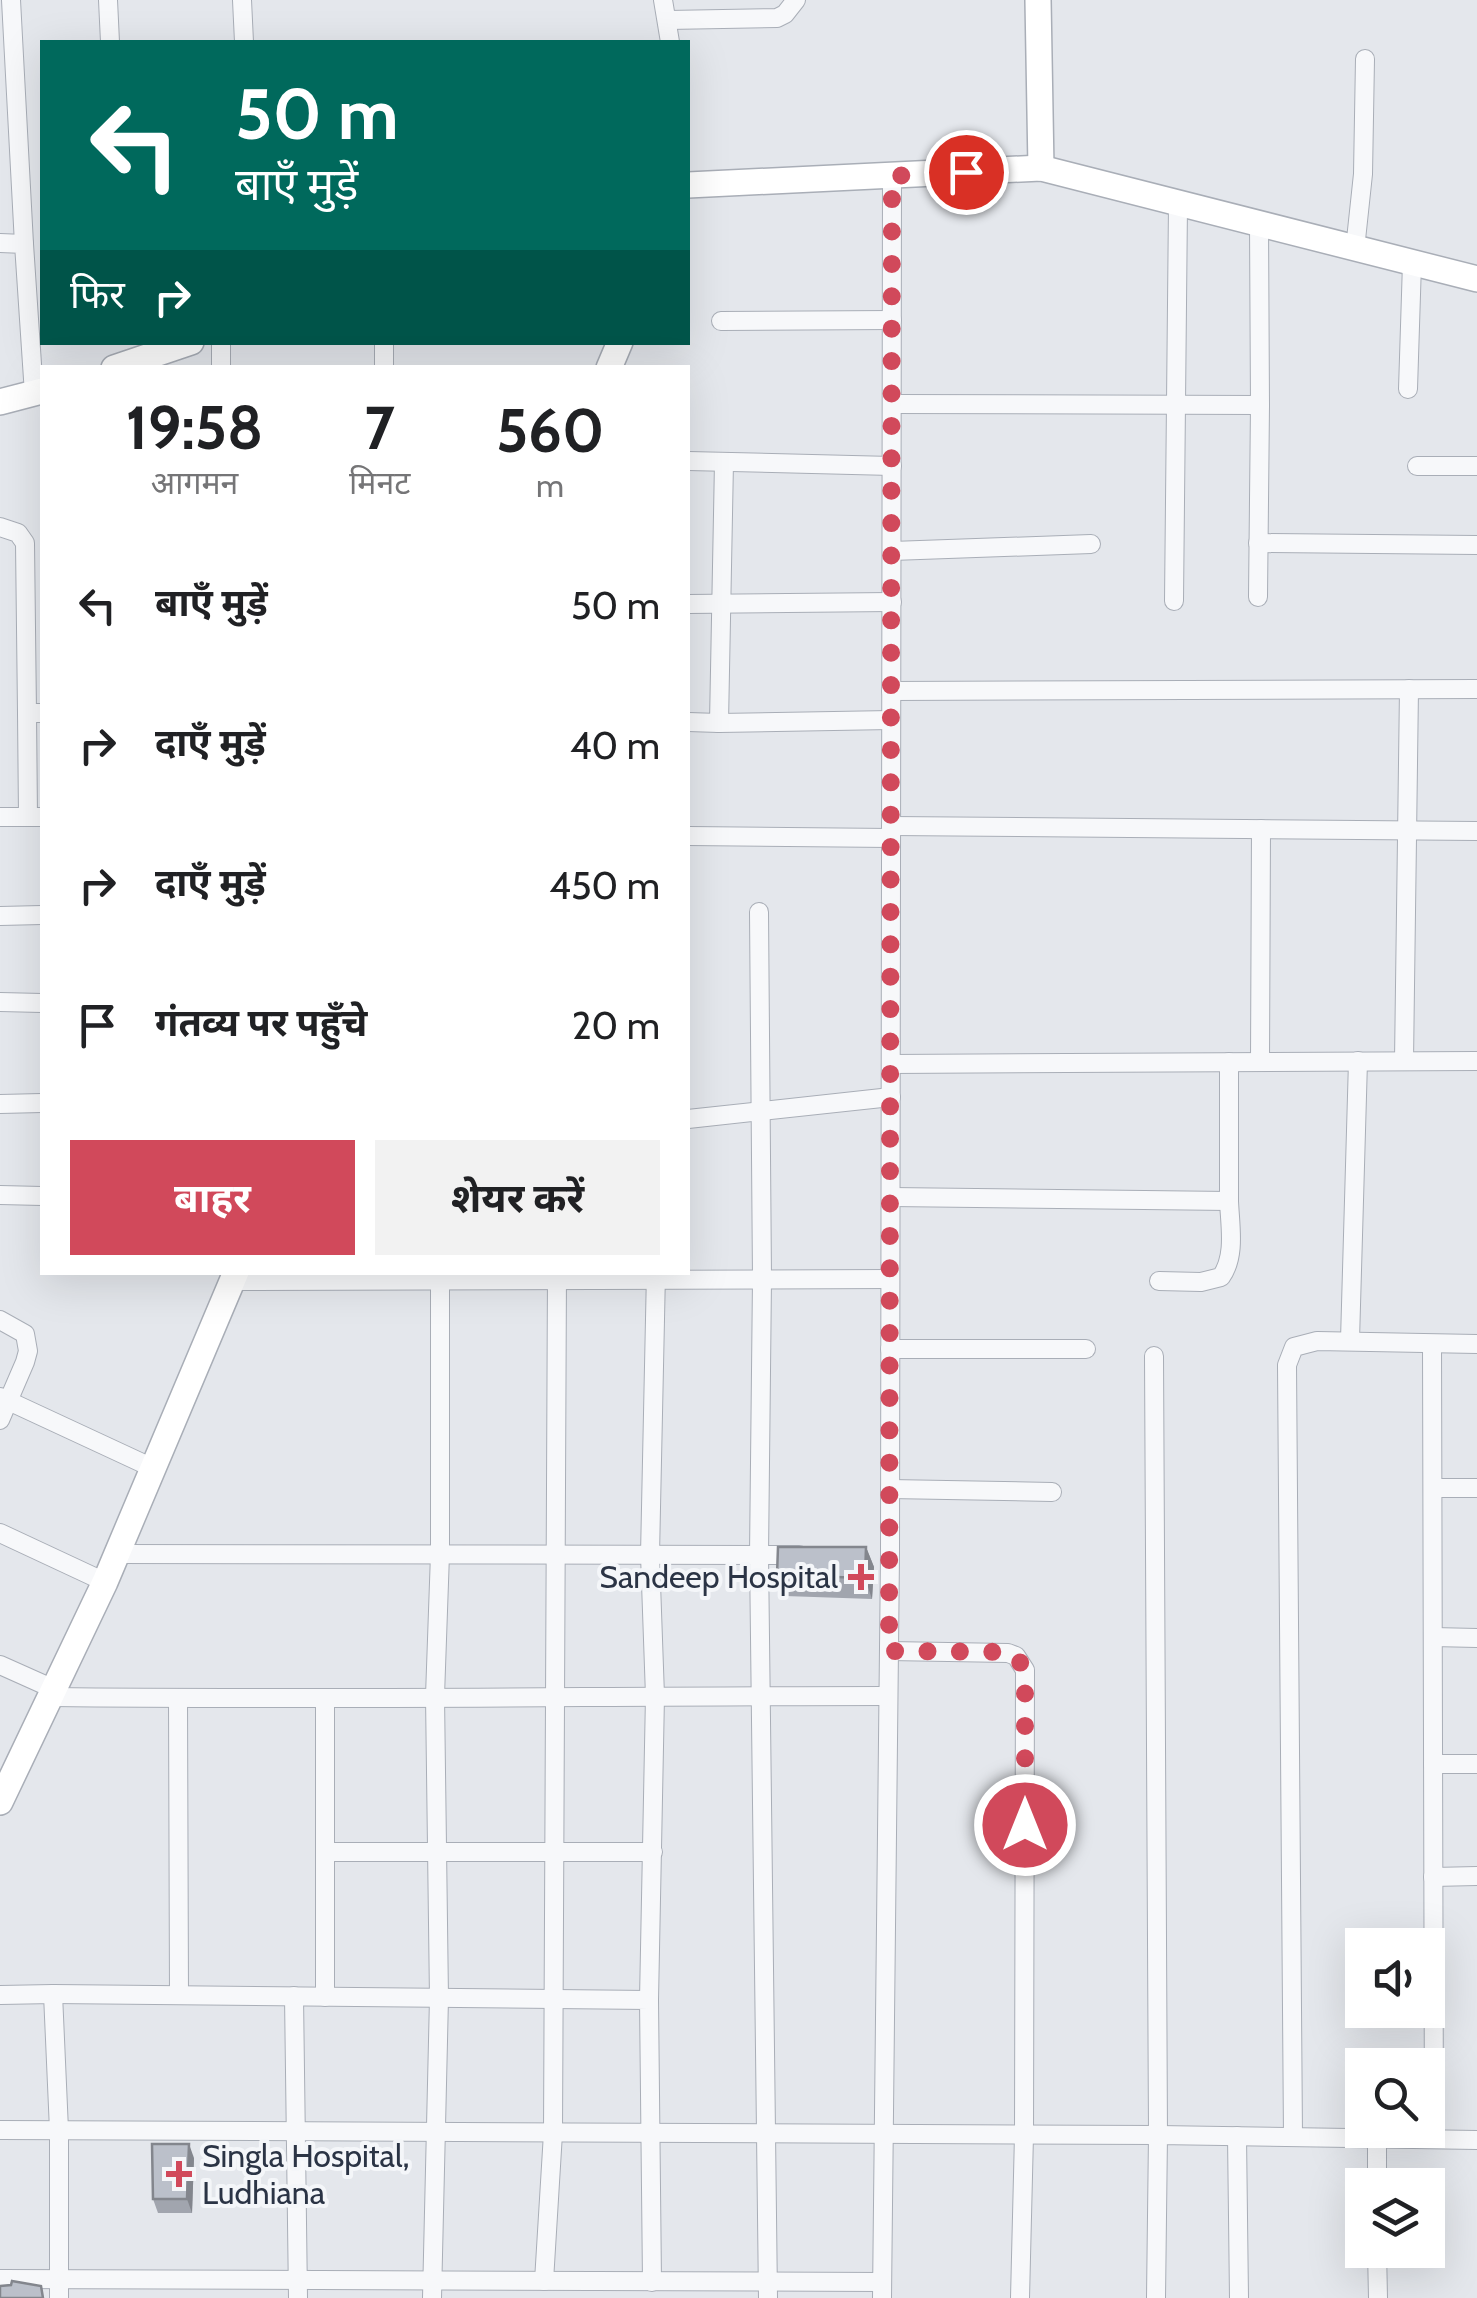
<!DOCTYPE html>
<html lang="hi">
<head>
<meta charset="utf-8">
<style>
	:root { --surface:#fff; --page:#f2f2f2; --text:#202124; --muted:#757577; --accent:#d1495b }
	body { margin:0; font-family:Cabin,"Noto Sans Devanagari",sans-serif; background:var(--page); color:var(--text); height:100vh; display:flex; flex-direction:column; font-size:38px; white-space:nowrap }
	* { box-sizing:border-box; margin:0 }
	p { font-size:32px; color:var(--muted) }
	.icon { flex:none; width:55px; height:55px; fill:none; stroke:currentColor; stroke-width:2; stroke-linecap:round; stroke-linejoin:round }
	.map { position:relative; flex:1; overflow:hidden }
	.sheet { position:absolute; left:40px; top:365px; width:650px; height:910px; display:flex; flex-direction:column; background:var(--surface); border-radius:0px; box-shadow:0 10px 40px #0002 }
	.sheet>* { flex:none }
	.top-card { position:absolute; left:40px; top:40px; width:650px; height:305px; border-radius:0px; box-shadow:0 10px 40px #0002; background:#00695c; color:#fff; overflow:hidden }
	.tools { position:absolute; left:1345px; top:1928px; display:grid; gap:20px }
	.tools a { display:grid; place-items:center; width:100px; height:100px; border-radius:0px; background:var(--surface); box-shadow:0 10px 40px #0002; font-size:50px }
	.pin { position:absolute; display:grid; place-items:center; width:85px; height:85px; color:#fff; margin:-42px; border:5px solid #fff; border-radius:50%; box-shadow:0 2px 10px #0007 }
	.me { position:absolute; width:110px; margin:-55px; rotate:0deg; stroke-linejoin:round; filter:drop-shadow(0 0 8px #0008) }
	.turn { display:flex; align-items:center; gap:35px; height:210px; padding:0 30px; font-size:45px }
	.turn .icon { width:130px; height:130px; stroke-width:2.5 }
	.turn b { display:block; font-size:70px; line-height:85px }
	.then { display:flex; align-items:center; height:95px; padding:0 30px; background:#0003; gap:20px; font-size:38px }
	.eta { display:flex; justify-content:space-evenly; align-items:center; height:170px; text-align:center }
	.eta b { font-size:60px; font-weight:700; line-height:70px }
	.button { display:flex; gap:20px; margin-top:auto; padding:20px 30px }
	.button a { flex:1; height:115px; border-radius:0px; background:var(--accent); color:#fff; font-size:40px; font-weight:700; line-height:115px; text-align:center }
	.button a+a { background:var(--page); color:var(--text) }
	ul { padding:0; list-style:none }
	li { display:flex; align-items:center; gap:30px; height:140px; padding:0 30px }
	li div { flex:1 }
	li b { display:block; font-size:38px }
	li em { font-style:normal }
	.map>svg:first-child { display:block }
	.lines { fill:none; stroke-linecap:round; stroke-linejoin:round }
	.street-casing { stroke:#a9aeb7; stroke-width:20 }
	.secondary-casing { stroke:#a9aeb7; stroke-width:28 }
	.street { stroke:#f7f8fa; stroke-width:18 }
	.secondary { stroke:#fff; stroke-width:25 }
	.wall { fill:#a1a5ae }
	.shaded-wall { fill:#83868d }
	.building { fill:#bbc0ca; stroke:#83868d; stroke-width:2.5 }
	.route { stroke:#d1495b; stroke-width:18; stroke-dasharray:0 32.4 }
	.poi-dot { fill:#d1495b; stroke:#f4f6f9; stroke-width:4 }
	.labels { text-anchor:middle; stroke-width:8; stroke-linejoin:round; paint-order:stroke }
	.poi-label { font-size:32px; fill:#2b3445; stroke:#f4f6f9; text-anchor:end }
</style>
</head>
<body>
<div class="map">
<svg width="1477" height="2298" viewBox="0 0 1477 2298">
	<rect width="100%" height="100%" fill="#e4e7ec"/>
	<g class="lines">
		<g class="street-casing">
			<g id="street">
				<polyline points="11,0 24,244"/>
				<polyline points="108,0 110,42"/>
				<polyline points="242,0 244,42"/>
				<polyline points="663,0 670,42"/>
				<polyline points="668,20 777,18 785,14 796,0"/>
				<polyline points="0,243 24,244 34,394"/>
				<polyline points="1355,249 1363,174 1365,59"/>
				<polyline points="721,321 892,320"/>
				<polyline points="221,368 221,342"/>
				<polyline points="384,368 384,342"/>
				<polyline points="1408,389 1412,263"/>
				<polyline points="892,404 1260,405 1259,225"/>
				<polyline points="688,461 892,466"/>
				<polyline points="1417,466 1477,466"/>
				<polyline points="0,527 18,533 25,543 27,713"/>
				<polyline points="1258,543 1477,545"/>
				<polyline points="892,551 1091,544"/>
				<polyline points="1258,597 1260,405"/>
				<polyline points="1174,601 1178,205"/>
				<polyline points="688,604 892,602"/>
				<polyline points="891,691 1477,689"/>
				<polyline points="688,722 719,723 724,462"/>
				<polyline points="719,723 891,720"/>
				<polyline points="0,817 42,817"/>
				<polyline points="28,817 27,713 42,713"/>
				<polyline points="891,826 1477,831"/>
				<polyline points="688,836 891,838"/>
				<polyline points="759,912 762,1279 759,1555 768,2298"/>
				<polyline points="0,916 42,915"/>
				<polyline points="0,1002 42,1003"/>
				<polyline points="1404,1061 1409,689"/>
				<polyline points="1260,1062 1261,829"/>
				<polyline points="891,1064 1477,1061"/>
				<polyline points="0,1104 42,1103"/>
				<polyline points="688,1119 891,1097"/>
				<polyline points="0,1195 42,1196"/>
				<polyline points="891,1197 1229,1201 1229,1062"/>
				<polyline points="232,1281 890,1279"/>
				<path d="M1159 1281 1201 1282 1221 1277C1236 1256 1230 1226 1229 1201"/>
				<polyline points="0,1320 25,1334 28,1351 25,1362 0,1420"/>
				<polyline points="1350,1340 1358,1061"/>
				<polyline points="1432,1344 1434,2139"/>
				<polyline points="890,1349 1086,1349"/>
				<polyline points="0,1397 155,1469"/>
				<polyline points="1433,1488 1477,1488"/>
				<polyline points="890,1489 1052,1492"/>
				<polyline points="0,1533 105,1582"/>
				<polyline points="118,1554 799,1555"/>
				<polyline points="1433,1637 1477,1638"/>
				<polyline points="889,1651 1008,1653 1016,1656 1025,1670 1024,2135 1020,2298"/>
				<polyline points="0,1665 56,1690"/>
				<path d="M52 1697C331 1700 610 1696 888 1696"/>
				<polyline points="178,1698 179,1995"/>
				<polyline points="325,1700 325,1997"/>
				<polyline points="1433,1764 1477,1764"/>
				<polyline points="326,1852 653,1852"/>
				<polyline points="1433,1877 1477,1876"/>
				<polyline points="53,1994 649,2000 652,2282"/>
				<polyline points="0,1995 53,1994 59,2130 59,2298"/>
				<polyline points="294,1996 298,2298"/>
				<polyline points="649,2000 655,1696 650,1555 656,1272"/>
				<polyline points="0,2130 1158,2135 1154,1356"/>
				<polyline points="1237,2136 1239,2298"/>
				<polyline points="1293,2137 1287,1365 1294,1347 1317,1341 1477,1344"/>
				<polyline points="1377,2139 1377,2185"/>
				<polyline points="1377,2250 1378,2298"/>
				<polyline points="0,2279 882,2282"/>
				<polyline points="544,2281 553,2133 557,1272"/>
				<polyline points="432,2298 439,1998 435,1696 440,1554 440,1272"/>
				<polyline points="882,2298 890,1555 892,176"/>
				<polyline points="1156,2298 1158,2135 1477,2140"/>
			</g>
		</g>
		<g class="secondary-casing">
			<g id="secondary">
				<polyline points="1038,0 1041,168"/>
				<polyline points="688,185 1041,168 1477,279"/>
				<polyline points="114,368 191,342"/>
				<polyline points="609,368 620,342"/>
				<polyline points="0,402 42,391"/>
				<polyline points="0,1802 105,1582 236,1272"/>
			</g>
		</g>
		<use href="#street" class="street"/>
		<use href="#secondary" class="secondary"/>
	</g>
	<g class="wall">
		<polygon points="866,1547 874,1567 872,1599 785,1596 777,1575"/>
		<polygon points="194,2158 192,2213 158,2213 153,2199"/>
	</g>
	<g class="shaded-wall">
		<polygon points="866,1547 874,1567 872,1599 865,1578"/>
		<polygon points="189,2144 194,2158 192,2213 187,2199"/>
	</g>
	<g class="building">
		<polygon points="778,1547 866,1547 865,1578 777,1575"/>
		<polygon points="152,2144 189,2144 187,2199 153,2199"/>
		<polygon points="12,2281 41,2286 43,2298 0,2298 0,2286 11,2285"/>
	</g>
	<g class="lines">
		<polyline class="route" points="966,172 892,176 889,1651 1008,1652 1016,1656 1025,1670 1025,1825"/>
	</g>
	<g class="poi-dot">
		<path d="M856 1562h10v10h10v10h-10v10h-10v-10h-10v-10h10z"/>
		<path d="M174 2159h10v10h10v10h-10v10h-10v-10h-10v-10h10z"/>
	</g>
	<g class="labels">
		<g class="poi-label">
			<text x="838" y="1588">Sandeep Hospital</text>
			<text x="202" y="2167" text-anchor="start">Singla Hospital,<tspan x="202" dy="37">Ludhiana</tspan></text>
		</g>
	</g>
</svg>
<div class="tools">
<a><svg class="icon" aria-label="sound" viewBox="0 0 24 24"><path d="M4 9h4l5-4v14l-5-4H4zM17 9q2 3 0 6"/></svg></a>
<a><svg class="icon" aria-label="search" viewBox="0 0 24 24"><circle cx="10" cy="10" r="6"/><path d="M15 15l6 6"/></svg></a>
<a><svg class="icon" aria-label="layers" viewBox="0 0 24 24"><path d="M12 4l9 5-9 5-9-5zM3 14l9 5 9-5"/></svg></a>
</div>
<div class="pin" style="left:966px;top:172px;background:#d93025"><svg class="icon" aria-label="arrive" viewBox="0 0 24 24"><path d="M6 21V4h12l-3 4 3 4H6"/></svg></div>
<svg class="me" style="left:1025px;top:1825px" viewBox="-20 -20 40 40"><circle r="17" fill="#d1495b" stroke="#fff" stroke-width="3"/><path d="M0-11L8 9 0 5-8 9z" fill="#fff"/></svg>
<div class="top-card">
<div class="turn"><svg class="icon" aria-label="left" viewBox="0 0 24 24"><path d="M17 20v-9H6M10 6l-5 5 5 5"/></svg><div><b>50 m</b>बाएँ मुड़ें</div></div>
<div class="then">फिर<svg class="icon" aria-label="right" viewBox="0 0 24 24"><path d="M7 20v-9h11M14 6l5 5-5 5"/></svg></div>
</div>
<section class="sheet">
<div class="eta">
<div><b>19:58</b><p>आगमन</p></div>
<div><b>7</b><p>मिनट</p></div>
<div><b>560</b><p>m</p></div>
</div>
<ul>
<li><svg class="icon" aria-label="left" viewBox="0 0 24 24"><path d="M17 20v-9H6M10 6l-5 5 5 5"/></svg><div><b>बाएँ मुड़ें</b></div><em>50 m</em></li>
<li><svg class="icon" aria-label="right" viewBox="0 0 24 24"><path d="M7 20v-9h11M14 6l5 5-5 5"/></svg><div><b>दाएँ मुड़ें</b></div><em>40 m</em></li>
<li><svg class="icon" aria-label="right" viewBox="0 0 24 24"><path d="M7 20v-9h11M14 6l5 5-5 5"/></svg><div><b>दाएँ मुड़ें</b></div><em>450 m</em></li>
<li><svg class="icon" aria-label="arrive" viewBox="0 0 24 24"><path d="M6 21V4h12l-3 4 3 4H6"/></svg><div><b>गंतव्य पर पहुँचे</b></div><em>20 m</em></li>
</ul>
<div class="button"><a>बाहर</a><a>शेयर करें</a></div>
</section>
</div>
</body>
</html>
